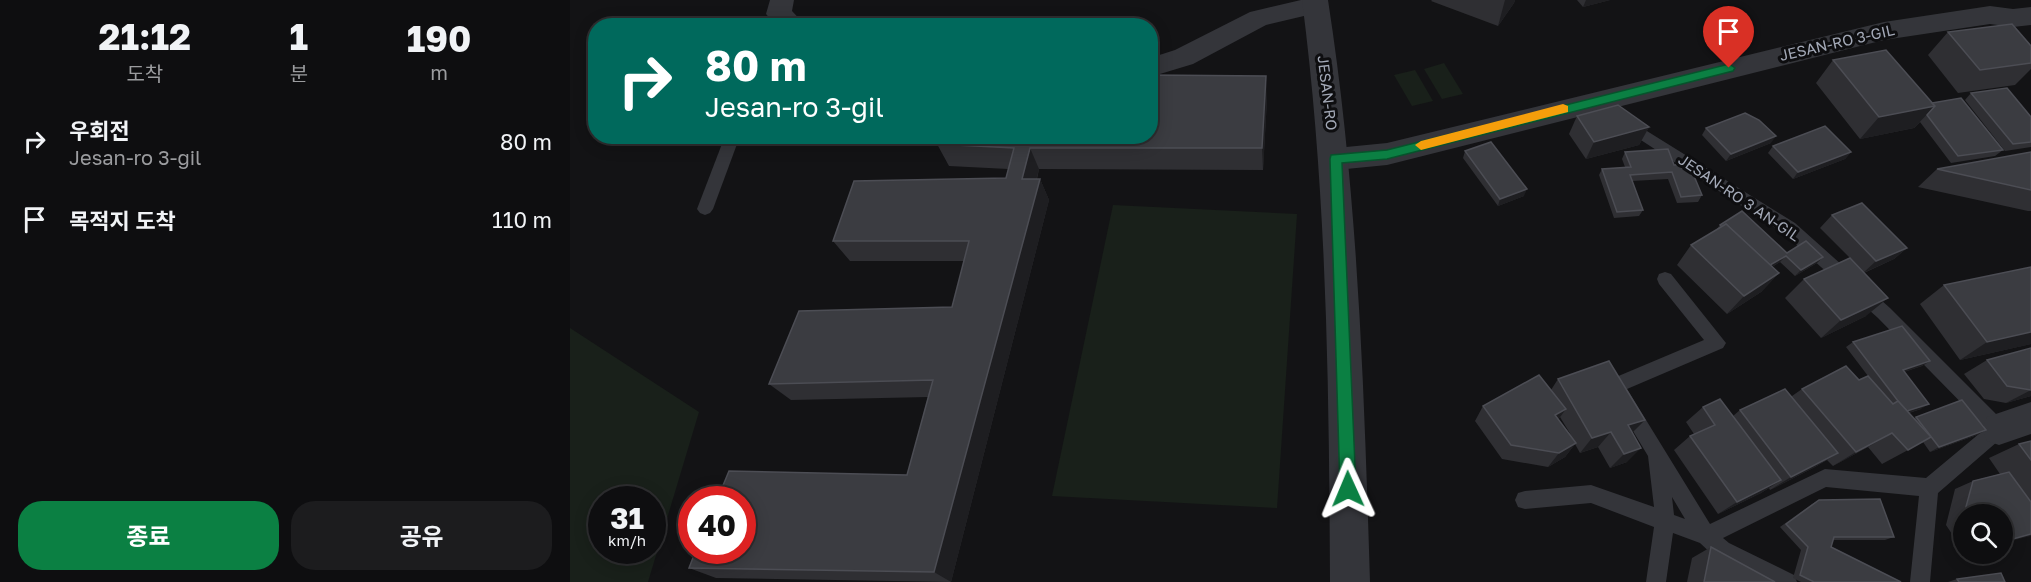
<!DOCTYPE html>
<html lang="ko">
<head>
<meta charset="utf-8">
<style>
	:root { --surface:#0e0e10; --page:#1c1c1e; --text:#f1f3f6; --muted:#9b9c9f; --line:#2e2e30; --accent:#0b8043 }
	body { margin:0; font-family:"Golos Text","Noto Sans KR",sans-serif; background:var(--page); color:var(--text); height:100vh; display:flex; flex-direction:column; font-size:22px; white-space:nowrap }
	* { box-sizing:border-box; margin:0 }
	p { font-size:20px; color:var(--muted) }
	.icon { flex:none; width:33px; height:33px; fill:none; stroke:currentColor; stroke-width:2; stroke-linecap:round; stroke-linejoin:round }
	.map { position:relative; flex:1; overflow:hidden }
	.panel { display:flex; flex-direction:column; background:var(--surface); width:570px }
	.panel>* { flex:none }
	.hud { position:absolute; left:18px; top:18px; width:570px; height:126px; border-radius:24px; box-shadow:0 3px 15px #0003,0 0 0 2px var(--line); background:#00695c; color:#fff; overflow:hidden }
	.controls { position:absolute; left:1383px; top:504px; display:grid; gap:12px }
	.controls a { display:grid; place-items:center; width:60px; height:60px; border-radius:50%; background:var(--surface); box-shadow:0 3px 15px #0003,0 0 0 2px var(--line); font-size:30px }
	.speed { position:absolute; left:18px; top:486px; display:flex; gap:12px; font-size:30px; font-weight:700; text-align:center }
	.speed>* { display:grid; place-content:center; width:78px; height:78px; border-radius:50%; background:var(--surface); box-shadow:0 3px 15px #0003,0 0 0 2px var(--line); line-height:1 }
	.speed small { font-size:15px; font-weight:400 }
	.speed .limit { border:9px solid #d22; background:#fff; color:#111 }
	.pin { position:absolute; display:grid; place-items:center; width:51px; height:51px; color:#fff; margin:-62px -26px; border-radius:50% 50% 50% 0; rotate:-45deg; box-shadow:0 0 6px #0007 }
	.pin .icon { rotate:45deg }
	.me { position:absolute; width:66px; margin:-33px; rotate:359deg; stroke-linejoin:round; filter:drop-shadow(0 0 4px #0008) }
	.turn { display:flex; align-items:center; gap:21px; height:126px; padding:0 18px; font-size:27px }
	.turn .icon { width:78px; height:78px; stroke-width:2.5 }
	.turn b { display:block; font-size:42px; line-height:51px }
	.eta { display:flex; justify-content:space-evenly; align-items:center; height:102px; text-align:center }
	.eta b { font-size:36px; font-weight:700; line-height:42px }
	.primary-button { display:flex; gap:12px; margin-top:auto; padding:12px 18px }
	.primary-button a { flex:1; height:69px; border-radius:24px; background:var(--accent); color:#fff; font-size:24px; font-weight:700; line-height:69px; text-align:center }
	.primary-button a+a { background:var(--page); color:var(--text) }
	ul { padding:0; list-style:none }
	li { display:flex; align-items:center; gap:18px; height:78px; padding:0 18px }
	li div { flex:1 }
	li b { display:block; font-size:22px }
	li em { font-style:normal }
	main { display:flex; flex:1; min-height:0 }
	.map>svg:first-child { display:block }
	.green { fill:#19201a; fill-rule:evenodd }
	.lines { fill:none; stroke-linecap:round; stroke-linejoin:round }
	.service { fill:#34353a; fill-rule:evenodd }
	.minor { fill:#34353a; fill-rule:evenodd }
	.tertiary { fill:#34353a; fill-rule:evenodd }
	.wall { fill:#2f2f33; fill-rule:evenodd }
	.shaded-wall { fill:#1e1e21 }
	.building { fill:#3b3c41; stroke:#4c4d54; stroke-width:1.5 }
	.route { fill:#0b8043; stroke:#07532c; stroke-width:1.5 }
	.slow { fill:#f59e0b }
	.labels { text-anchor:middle; stroke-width:6; stroke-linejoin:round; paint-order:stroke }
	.street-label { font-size:15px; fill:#a3a9b7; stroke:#0e0e10 }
</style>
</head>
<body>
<main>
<section class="panel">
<div class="eta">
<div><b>21:12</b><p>도착</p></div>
<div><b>1</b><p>분</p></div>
<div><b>190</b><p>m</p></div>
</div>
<ul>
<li><svg class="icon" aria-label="right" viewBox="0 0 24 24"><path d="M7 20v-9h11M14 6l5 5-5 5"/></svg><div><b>우회전</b><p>Jesan-ro 3-gil</p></div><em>80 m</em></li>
<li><svg class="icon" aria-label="arrive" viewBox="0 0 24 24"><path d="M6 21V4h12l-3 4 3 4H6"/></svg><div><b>목적지 도착</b></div><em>110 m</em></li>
</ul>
<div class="primary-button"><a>종료</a><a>공유</a></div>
</section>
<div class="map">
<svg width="1461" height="582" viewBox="0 0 1461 582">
	<rect width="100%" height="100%" fill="#131315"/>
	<g class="green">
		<polygon points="874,63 893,94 872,99 854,69"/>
		<polygon points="845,70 863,101 842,106 824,75"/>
		<polygon points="543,205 727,214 707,508 482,496"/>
		<path d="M0 328 129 412 78 582H0ZM32 500H82V550H32Z"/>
	</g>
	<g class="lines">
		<g class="service">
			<path d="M1056 118 1225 223 1320 308 1435 423 1438 429 1435 435 1368 493 1360 582H1340L1349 496 1256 487 1153 538 1159 543 1224 575 1227 582H1196L1145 557 1130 543 1103 533 1096 582H1076L1084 527 1021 503 955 509 948 507 945 500 948 493 955 491 1021 485 1084 507 1078 456 1036 386 1039 380 1134 340 1089 284 1087 279 1089 274 1095 272 1101 274 1156 343 1153 348 1057 389 1140 524 1255 469 1356 478 1416 428 1308 318 1213 233 1051 127 1049 123ZM1102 497 1115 519 1104 515Z"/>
			<polygon points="155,136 170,136 143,209 140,213 135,215 130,213 127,209"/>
		</g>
		<g class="minor">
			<polygon points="200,0 224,0 222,11 236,26 207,26 196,14"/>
			<polygon points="731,0 755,0 758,5 755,11 696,25 623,64 580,77 580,58 605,50 680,12"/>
			<polygon points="1420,6 1443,9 1461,7 1461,25 1443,27 1420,24 1314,40 817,165 766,170 756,167 752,159 756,151 766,148 817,143 1314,22"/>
			<polygon points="1461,402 1461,434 1429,445 1417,441 1412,429 1417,417"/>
		</g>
		<path class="tertiary" d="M732 0H758C788 193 794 387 800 582H760C759 387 757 193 732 0Z"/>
	</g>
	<g class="wall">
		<polygon points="862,0 945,0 944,3 928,26 861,1"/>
		<polygon points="1007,0 1040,0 1013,7"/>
		<polygon points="1378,32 1461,46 1461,69 1445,85 1388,93 1358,55"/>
		<polygon points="1263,60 1362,103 1433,150 1425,156 1381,163 1350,122 1344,128 1290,139 1246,83"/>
		<polygon points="1401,93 1461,117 1461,147 1435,151 1395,100"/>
		<polygon points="697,99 693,170 469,169 467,179 470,179 479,200 381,582 146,578 119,568 337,475 358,397 221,400 199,384 382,307 394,261 280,261 263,241 436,178 438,169 379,166 367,144"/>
		<polygon points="1007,116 1079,127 1069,145 1016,159 999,134"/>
		<polygon points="1136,128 1201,143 1156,161 1132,135"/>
		<polygon points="1203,146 1281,152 1275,159 1223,179 1198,153"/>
		<polygon points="895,151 954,196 928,206 893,158"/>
		<polygon points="1055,152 1104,165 1132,195 1128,202 1107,203 1098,179 1062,181 1073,210 1069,216 1044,218 1029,175 1032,169 1055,167 1052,159"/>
		<polygon points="1461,152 1461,211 1458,211 1348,187 1367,169"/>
		<polygon points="1262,215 1337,248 1324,259 1294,273 1296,316 1251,338 1215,298 1234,279 1280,258 1250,228"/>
		<polygon points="1150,225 1217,253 1253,257 1247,263 1225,276 1210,262 1202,267 1209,273 1191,292 1157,314 1107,265 1121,245 1145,231"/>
		<polygon points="1374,285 1461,344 1390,360 1350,304"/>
		<polygon points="1283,342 1360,361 1352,366 1334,372 1351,409 1339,413 1344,418 1346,417 1416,430 1407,435 1360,452 1353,442 1312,464 1298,447 1263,466 1257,460 1245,467 1200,490 1199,488 1191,493 1148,514 1104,450 1120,436 1124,434 1116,422 1133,407 1163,416 1170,410 1222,396 1232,389 1289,380 1298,376 1276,347"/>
		<polygon points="1461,348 1461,396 1436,403 1414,399 1394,374 1417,360"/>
		<path d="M988 379 1075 420 1062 432 1057 462 1040 468 1028 447 1010 453 1005 444 995 457 978 467 932 459 905 421 913 406 981 390ZM990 417 1001 435 988 420Z"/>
		<polygon points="1461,441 1461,536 1432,514 1394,514 1394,552 1376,525 1385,489 1403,481 1430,474 1419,458 1449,444"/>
		<polygon points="1249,500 1324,537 1315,540 1263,540 1261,547 1331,582 1231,582 1223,578 1231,550 1210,527 1242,504"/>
		<polygon points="1141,547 1205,582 1117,582 1122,558"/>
		<polygon points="1387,579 1435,582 1378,582"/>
	</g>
	<g class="shaded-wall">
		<polygon points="935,0 945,0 944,3 928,26"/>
		<polygon points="1016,0 1040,0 1013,7"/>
		<polygon points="696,76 697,99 693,170 692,148"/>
		<polygon points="1365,106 1344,128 1290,139 1309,117"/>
		<polygon points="1079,127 1069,145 1016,159 1024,142"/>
		<polygon points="1206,136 1201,143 1156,161 1161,154"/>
		<polygon points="460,148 469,169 461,200 452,179"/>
		<polygon points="1281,152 1275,159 1223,179 1228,172"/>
		<polygon points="470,179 479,200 381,582 364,572"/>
		<polygon points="957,189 954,196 928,206 930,199"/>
		<polygon points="1337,248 1324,259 1293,273 1306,261"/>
		<polygon points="1216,256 1210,262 1190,274 1195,268"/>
		<polygon points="1253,257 1247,263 1225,276 1231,270"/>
		<polygon points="1209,273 1191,292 1157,314 1174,296"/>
		<polygon points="1318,298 1296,316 1251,338 1271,320"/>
		<polygon points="1461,332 1461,344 1390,360 1417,342"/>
		<polygon points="1360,361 1352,366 1325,375 1333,370"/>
		<polygon points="1461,390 1461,396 1436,403"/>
		<polygon points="1359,404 1351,409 1328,416 1336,412"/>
		<polygon points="996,409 985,424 985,415"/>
		<polygon points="1075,420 1061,434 1045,440 1058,425"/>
		<polygon points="1416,430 1407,435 1360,452 1369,447"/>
		<polygon points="1041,432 1028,447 1010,453 1022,438"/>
		<polygon points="1322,433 1298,447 1263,466 1286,452"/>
		<polygon points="1006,443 995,457 978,467 989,453"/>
		<polygon points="1071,448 1057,462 1040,468 1054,454"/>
		<polygon points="1268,453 1245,467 1200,490 1221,477"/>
		<polygon points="1211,480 1191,493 1148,514 1167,502"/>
		<polygon points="1461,534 1461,536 1432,543 1432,542"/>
	</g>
	<g class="building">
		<polygon points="1442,24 1461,46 1461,63 1410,70 1378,32"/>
		<polygon points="1316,50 1365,106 1309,117 1263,60"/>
		<polygon points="580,75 696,76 692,148 460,148 452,179 470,179 364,572 119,568 126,550 172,550 172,500 147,500 159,471 337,475 363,380 199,384 229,311 382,307 399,241 263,241 284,181 436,178 444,148 367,144 369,136 580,136"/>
		<polygon points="1437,88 1461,117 1461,142 1443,144 1401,93"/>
		<polygon points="1391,98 1433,150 1388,156 1357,115 1365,106 1362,103"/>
		<polygon points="1048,105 1079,127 1024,142 1007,116"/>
		<polygon points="1175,113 1189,120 1206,136 1161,154 1136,128"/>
		<polygon points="1255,126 1281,152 1228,172 1203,146"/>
		<polygon points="921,142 957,189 930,199 895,151"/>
		<polygon points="1098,149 1104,165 1119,164 1132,195 1111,197 1102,172 1060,175 1073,210 1047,212 1032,169 1061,167 1055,152"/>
		<polygon points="1461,152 1461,190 1367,169"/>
		<polygon points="1292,203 1337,248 1306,261 1262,215"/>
		<polygon points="1172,211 1217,253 1236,241 1253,257 1231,270 1216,256 1200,265 1156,224 1152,227 1150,225"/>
		<polygon points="1156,224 1209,273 1174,296 1121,245"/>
		<polygon points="1280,258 1318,298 1271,320 1234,279"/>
		<polygon points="1461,267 1461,332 1417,342 1374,285"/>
		<polygon points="1332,326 1360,361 1333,370 1359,404 1337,411 1328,401 1283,342"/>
		<polygon points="1461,348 1461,390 1437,386 1417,360"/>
		<polygon points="1039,361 1075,420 1058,425 1071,448 1054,454 1041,432 1022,438 988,379"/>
		<polygon points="1276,366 1289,380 1298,376 1323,404 1328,401 1361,437 1338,450 1322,433 1286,452 1232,389"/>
		<polygon points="969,375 996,409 985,415 1006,443 989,453 941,445 913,406"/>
		<polygon points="1215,389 1268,453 1221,477 1170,410"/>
		<polygon points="1150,399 1211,480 1167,502 1120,436 1145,425 1133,407"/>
		<polygon points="1392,400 1416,430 1369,447 1346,417"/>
		<polygon points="1461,441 1461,460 1449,444"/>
		<polygon points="1439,472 1461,502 1461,534 1432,542 1432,514 1394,514 1403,481"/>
		<polygon points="1310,499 1324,537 1264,537 1261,547 1331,582 1244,582 1230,575 1238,547 1216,524 1249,500"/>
		<polygon points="1141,547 1205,582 1134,582"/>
		<polygon points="1431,573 1435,582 1389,582 1387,579"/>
	</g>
	<polygon class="route" points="1159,64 1165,68 1163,71 817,159 772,163 786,489 784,495 778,497 773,495 770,489 760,159 761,155 817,150"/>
	<polygon class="slow" points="993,104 998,106 998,112 851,150 845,145 851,141"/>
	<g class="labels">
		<g class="street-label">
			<text transform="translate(1267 43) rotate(-13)" y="5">JESAN-RO 3-GIL</text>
			<text transform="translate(757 93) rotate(83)" y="5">JESAN-RO</text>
			<text transform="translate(1169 198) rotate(34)" y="5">JESAN-RO 3 AN-GIL</text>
		</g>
	</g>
</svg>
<div class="controls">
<a><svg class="icon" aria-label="search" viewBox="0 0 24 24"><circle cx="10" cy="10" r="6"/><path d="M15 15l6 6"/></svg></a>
</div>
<div class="speed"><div>31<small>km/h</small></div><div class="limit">40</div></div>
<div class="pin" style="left:1159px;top:68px;background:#d93025"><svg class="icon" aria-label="arrive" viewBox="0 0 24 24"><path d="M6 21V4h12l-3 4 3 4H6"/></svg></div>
<svg class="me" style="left:778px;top:489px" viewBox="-20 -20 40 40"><path d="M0-17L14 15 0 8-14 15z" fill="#0b8043" stroke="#fff" stroke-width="4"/></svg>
<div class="hud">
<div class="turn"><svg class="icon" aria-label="right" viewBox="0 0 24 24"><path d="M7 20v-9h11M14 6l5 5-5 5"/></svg><div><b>80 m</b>Jesan-ro 3-gil</div></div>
</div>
</div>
</main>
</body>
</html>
